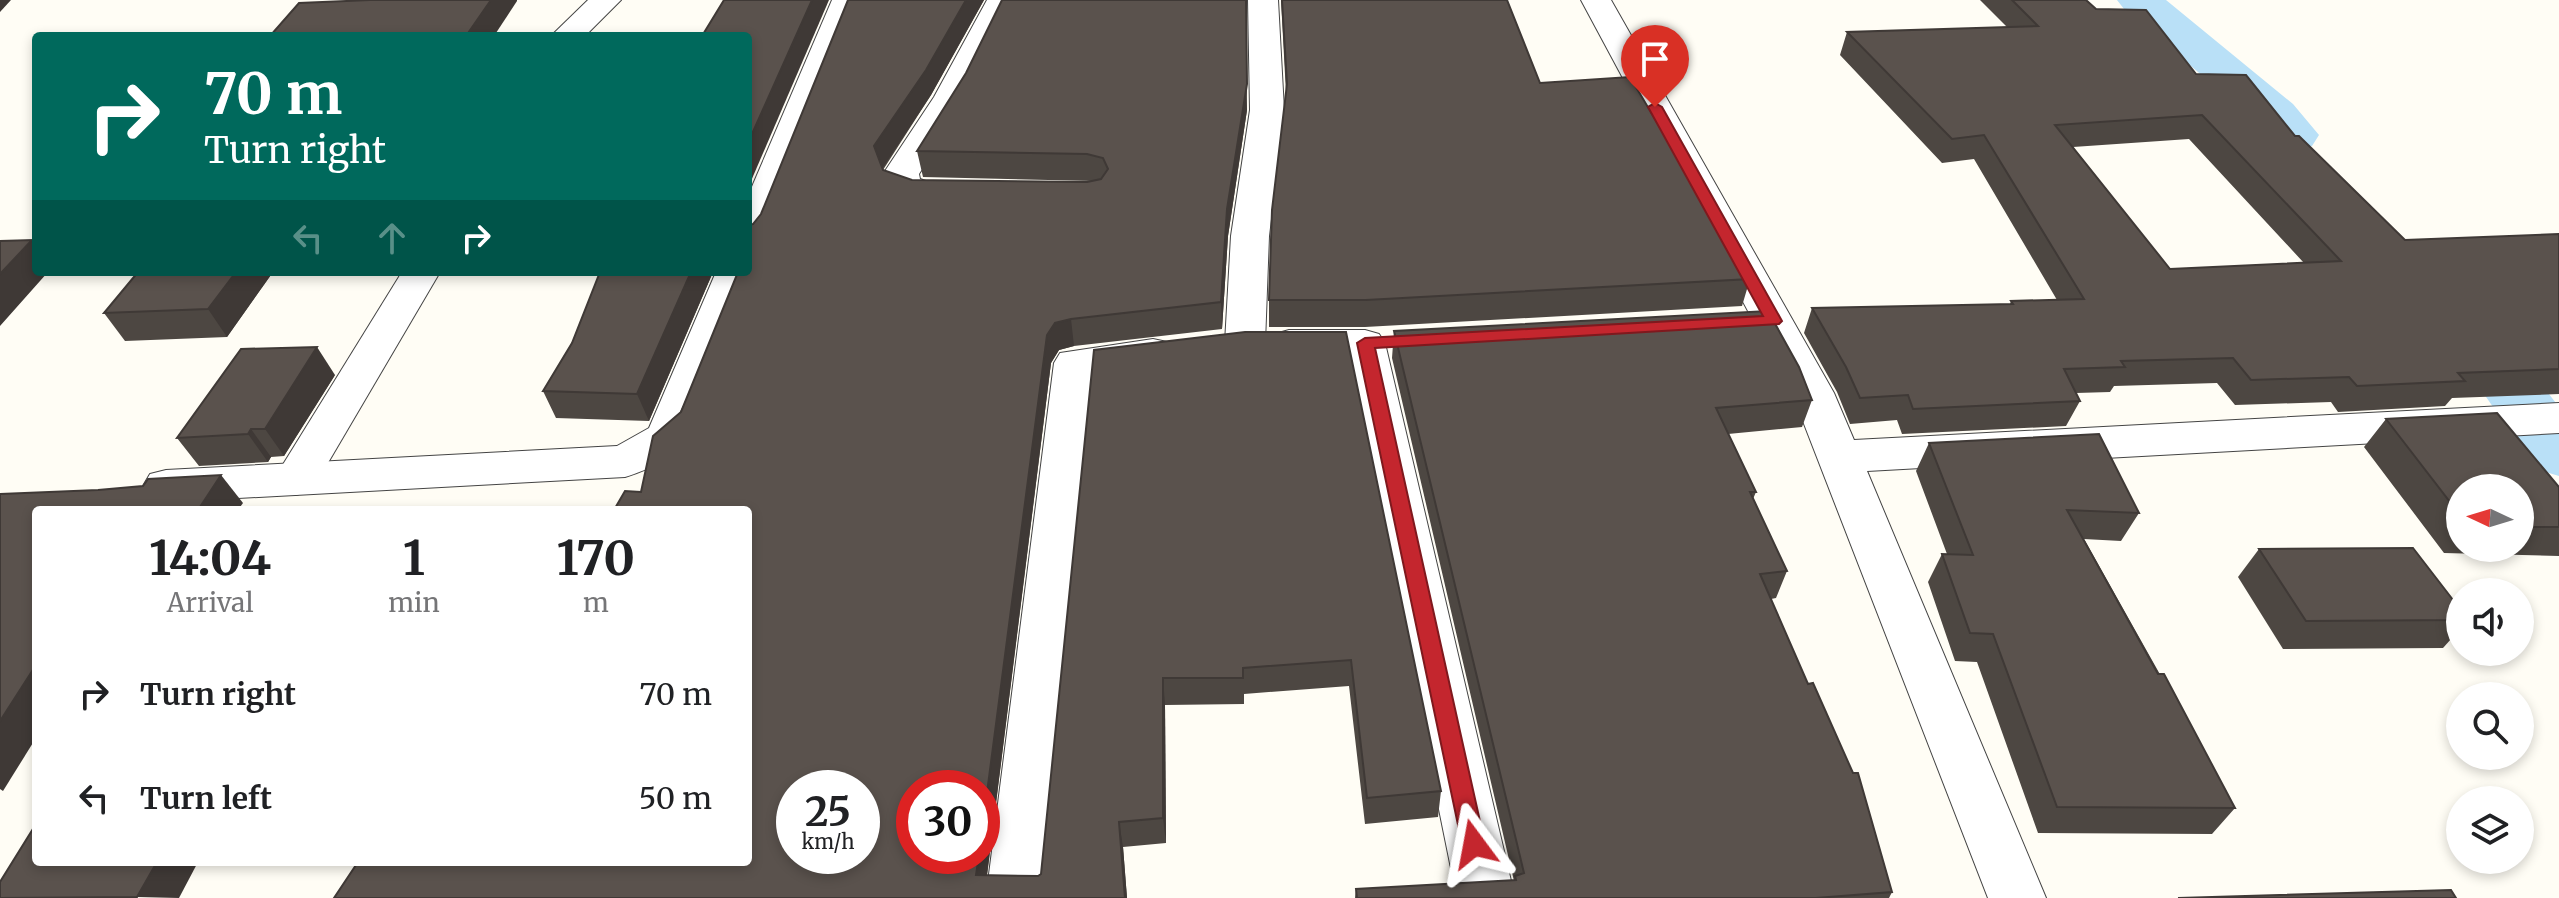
<!DOCTYPE html>
<html lang="en">
<head>
<meta charset="utf-8">
<style>
	:root { --surface:#fff; --page:#f2f2f2; --text:#202124; --muted:#757577 }
	body { margin:0; font-family:Merriweather,serif; background:var(--page); color:var(--text); height:100vh; display:flex; flex-direction:column; font-size:30px; white-space:nowrap }
	* { box-sizing:border-box; margin:0 }
	p { font-size:26px; color:var(--muted) }
	.icon { flex:none; width:44px; height:44px; fill:none; stroke:currentColor; stroke-width:2; stroke-linecap:round; stroke-linejoin:round }
	.map { position:relative; flex:1; overflow:hidden }
	.drawer { position:absolute; left:32px; top:506px; width:720px; height:360px; display:flex; flex-direction:column; background:var(--surface); border-radius:8px; box-shadow:0 4px 12px #0003 }
	.drawer>* { flex:none }
	.hud { position:absolute; left:32px; top:32px; width:720px; height:244px; border-radius:8px; box-shadow:0 4px 12px #0003; background:#00695c; color:#fff; overflow:hidden }
	.needle { width:52px; rotate:274deg }
	.buttons { position:absolute; left:2446px; top:474px; display:grid; gap:16px }
	.buttons a { display:grid; place-items:center; width:88px; height:88px; border-radius:50%; background:var(--surface); box-shadow:0 4px 12px #0003; font-size:40px }
	.speed { position:absolute; left:776px; top:770px; display:flex; gap:16px; font-size:40px; font-weight:700; text-align:center }
	.speed>* { display:grid; place-content:center; width:104px; height:104px; border-radius:50%; background:var(--surface); box-shadow:0 4px 12px #0003; line-height:1 }
	.speed small { font-size:20px; font-weight:400 }
	.speed .limit { border:12px solid #d22; background:#fff; color:#111 }
	.pin { position:absolute; display:grid; place-items:center; width:68px; height:68px; color:#fff; margin:-82px -34px; border-radius:50% 50% 50% 0; rotate:-45deg; box-shadow:0 0 8px #0007 }
	.pin .icon { rotate:45deg }
	.me { position:absolute; width:88px; margin:-44px; rotate:347deg; stroke-linejoin:round; filter:drop-shadow(0 0 6px #0008) }
	.turn { display:flex; align-items:center; gap:28px; height:168px; padding:0 40px; font-size:36px }
	.turn .icon { width:104px; height:104px; stroke-width:2.5 }
	.turn b { display:block; font-size:56px; line-height:68px }
	.lanes { display:flex; align-items:center; height:76px; padding:0 40px; background:#0003; justify-content:center; gap:40px; direction:ltr }
	.lanes .off { opacity:.35 }
	.eta { display:flex; justify-content:space-evenly; align-items:center; height:136px; text-align:center }
	.eta b { font-size:48px; font-weight:700; line-height:56px }
	ul { padding:0; list-style:none }
	li { display:flex; align-items:center; gap:24px; height:104px; padding:0 40px }
	li div { flex:1 }
	li b { display:block; font-size:30px }
	li em { font-style:normal }
	.map>svg:first-child { display:block }
	.lines { fill:none; stroke-linecap:round; stroke-linejoin:round }
	.canal { fill:#b9e0f7; fill-rule:evenodd }
	.minor-casing { stroke:#444; stroke-width:2 }
	.tertiary-casing { stroke:#444; stroke-width:2 }
	.minor { fill:#fff; fill-rule:evenodd }
	.tertiary { fill:#fff; fill-rule:evenodd }
	.wall { fill:#4d4742; fill-rule:evenodd }
	.shaded-wall { fill:#3f3936 }
	.building { fill:#5a524d; stroke:#3f3936; stroke-width:2; fill-rule:evenodd }
	.route { fill:#c4262e; stroke:#7f191e; stroke-width:2 }
</style>
</head>
<body>
<div class="map">
<svg width="2559" height="898" viewBox="0 0 2559 898">
	<rect width="100%" height="100%" fill="#fffdf5"/>
	<g class="lines">
		<g class="canal">
			<path d="M2117 0H2166L2293 104 2319 135 2312 146C2282 153 2277 146 2259 124L2124 9Z"/>
			<polygon points="2462,310 2483,316 2517,353 2559,407 2559,476 2536,469 2475,381 2433,329 2441,316"/>
		</g>
		<g class="minor-casing">
			<g id="minor">
				<polygon points="588,0 621,0 585,36 551,36"/>
				<path d="M987 0H1017L968 97 919 174 920 179C934 186 952 182 967 185L972 193 967 201C940 207 915 205 890 193L883 174 934 97Z"/>
				<polygon points="1248,0 1278,0 1284,110 1269,236 1265,343 1259,352 1245,356 1231,352 1225,343 1231,236 1250,110"/>
				<polygon points="1581,0 1611,0 1834,393 1854,440 2559,403 2559,433 1867,471 2046,898 1988,898 1792,393"/>
				<polygon points="402,272 440,272 312,490 296,495 280,490 274,479"/>
				<polygon points="1289,330 1365,330 1379,334 1385,343 1515,898 1457,898 1347,356 1289,356 1275,352 1269,343 1275,334"/>
				<polygon points="1153,339 1167,342 1173,352 1167,362 1095,374 1044,898 986,898 1054,363 1060,353"/>
			</g>
		</g>
		<g class="tertiary-casing">
			<g id="tertiary">
				<polygon points="832,0 862,0 767,240 761,248 748,251 748,196"/>
				<path d="M749 264 754 272 689 438C677 458 647 470 625 477L166 502 150 498 143 486 150 474 166 470 617 446 649 428 716 272H748Z"/>
			</g>
		</g>
		<use href="#minor" class="minor"/>
		<use href="#tertiary" class="tertiary"/>
	</g>
	<g class="wall">
		<polygon points="848,0 984,0 931,95 883,170 912,180 1087,182 1092,181 923,177 917,151 1247,110 1228,236 1222,329 1074,346 1059,350 1051,363 987,876 1038,876 1041,874 1245,332 1441,791 1438,817 1365,824 1349,686 1244,694 1244,704 1165,705 1166,843 1123,847 1127,898 334,898 748,862 641,492 748,272 753,224 761,214"/>
		<polygon points="1281,0 1507,0 1540,83 1750,279 1742,306 1365,327 1269,327 1269,300 1286,93"/>
		<path d="M1980 0H2086L2096 9 2196 74 2295 136 2405 240 2559 234V394L2452 398 2445 406 2338 412 2331 402 2235 405 2217 383 2114 386 2110 392 2076 393 2080 401 2066 426 1902 434 1897 420 1850 424 1837 392 1804 333 1812 308 2010 304 2011 301 2057 300 1974 159 1942 163 1840 55 1847 32 2007 27ZM2189 139 2304 263 2170 269 2073 147Z"/>
		<polygon points="273,272 227,337 125,341 104,313"/>
		<polygon points="600,272 713,272 649,421 556,418 543,391 572,343"/>
		<polygon points="1394,331 1812,400 1802,427 1728,434 1756,492 1753,499 1787,571 1776,598 1771,599 1892,892 1889,898 1355,898 1356,889 1514,881 1392,358"/>
		<polygon points="335,375 284,456 271,457 268,462 199,466 177,438"/>
		<path d="M2386 419 2559 487V556L2444 553 2364 447ZM2460 488H2520V548H2460Z"/>
		<polygon points="1929,443 2139,513 2121,541 2084,539 2235,808 2212,834 2038,833 1977,662 1955,661 1928,582 1942,554 1947,554 1916,471"/>
		<polygon points="2259,549 2460,609 2460,629 2443,648 2283,649 2238,577"/>
	</g>
	<g class="shaded-wall">
		<polygon points="0,0 11,0 0,12"/>
		<polygon points="491,0 517,0 517,1 494,36 466,36"/>
		<polygon points="812,0 829,0 748,188 748,143"/>
		<polygon points="966,0 984,0 931,95 880,172 874,146"/>
		<polygon points="1246,0 1247,110 1228,236 1222,329 1221,302 1227,209"/>
		<polygon points="32,240 36,245 36,272 48,272 0,326 0,274"/>
		<polygon points="236,272 273,272 227,337 208,309"/>
		<polygon points="691,272 713,272 649,421 637,394"/>
		<polygon points="1071,319 1074,346 1059,350 1051,363 984,898 976,875 979,856 982,856 982,831 1047,335 1055,323"/>
		<polygon points="317,347 335,375 284,456 265,429"/>
		<polygon points="251,429 271,457 268,462 248,434"/>
		<polygon points="221,475 243,503 238,510 198,510"/>
		<polygon points="36,665 36,738 3,791 0,789 0,721"/>
		<polygon points="1163,678 1165,705 1166,843 1163,818"/>
		<polygon points="1119,822 1123,847 1127,898 1125,898"/>
		<polygon points="157,862 198,862 179,898 137,897"/>
	</g>
	<g class="building">
		<polygon points="370,0 491,0 466,36 270,36 299,3"/>
		<polygon points="724,0 812,0 748,143 748,36 702,36"/>
		<path d="M848 0H966L926 70 874 146 883 170 912 180 1087 182 1101 179 1108 169 1103 158 1087 154 917 151 966 73 1002 0H1246L1247 84 1227 209 1221 302 1071 319 1055 323 1047 335 982 831V788H914V856H979L976 875 1038 876 1041 874 1094 350 1245 332H1346L1441 791 1367 798 1351 660 1243 668V678H1163V818L1119 822 1125 898H334L358 862H748V510H614L625 491 641 492 653 436 681 412 738 272H748V225L753 224 761 214ZM794 788H862V856H794Z"/>
		<polygon points="1282,0 1507,0 1540,83 1630,77 1750,279 1366,300 1269,300 1272,210 1287,84"/>
		<path d="M2012 0H2086L2096 9 2146 10 2196 74 2246 75 2295 136H2299L2405 240 2559 234V369L2458 373 2465 381 2357 386 2349 377 2251 380 2233 358 2121 361 2125 367 2064 369 2080 401 1913 409 1908 395 1860 398 1846 367 1812 308 2013 304 2011 301 2084 299 1984 135 1952 139 1847 32 2038 26ZM2202 115 2341 261 2170 269 2055 125Z"/>
		<polygon points="32,240 0,274 0,241"/>
		<polygon points="138,272 236,272 208,309 104,313"/>
		<polygon points="600,272 691,272 637,394 543,391 572,343"/>
		<polygon points="1768,311 1799,367 1812,400 1716,408 1756,492 1750,492 1787,571 1760,574 1808,684 1813,683 1853,773 1858,773 1892,892 1816,898 1357,898 1356,889 1516,880 1515,876 1524,873 1394,331"/>
		<polygon points="317,347 265,429 251,429 248,434 177,438 241,349"/>
		<polygon points="2497,413 2559,487 2559,527 2520,527 2520,488 2460,488 2460,515 2386,419"/>
		<polygon points="2099,434 2139,513 2067,510 2158,674 2164,674 2235,808 2057,807 1993,634 1970,633 1942,554 1973,555 1929,443"/>
		<polygon points="221,475 198,510 36,510 36,665 0,721 0,494 98,490 143,486 148,479"/>
		<polygon points="2413,548 2460,609 2460,620 2306,621 2259,549"/>
		<polygon points="36,824 36,862 157,862 137,897 0,898 0,882"/>
		<polygon points="2451,890 2456,898 2178,898"/>
	</g>
	<polygon class="route" points="1655,103 1662,107 1782,321 1779,324 1375,348 1485,844 1482,851 1474,854 1465,851 1462,844 1357,343 1365,338 1763,316 1648,107"/>
</svg>
<div class="buttons">
<a><svg class="needle" viewBox="-14 -14 28 28"><path d="M0-13l5 13h-10z" fill="#e53935"/><path d="M0 13l5-13h-10z" fill="#757577"/></svg></a>
<a><svg class="icon" aria-label="sound" viewBox="0 0 24 24"><path d="M4 9h4l5-4v14l-5-4H4zM17 9q2 3 0 6"/></svg></a>
<a><svg class="icon" aria-label="search" viewBox="0 0 24 24"><circle cx="10" cy="10" r="6"/><path d="M15 15l6 6"/></svg></a>
<a><svg class="icon" aria-label="layers" viewBox="0 0 24 24"><path d="M12 4l9 5-9 5-9-5zM3 14l9 5 9-5"/></svg></a>
</div>
<div class="speed"><div>25<small>km/h</small></div><div class="limit">30</div></div>
<div class="pin" style="left:1655px;top:107px;background:#d93025"><svg class="icon" aria-label="arrive" viewBox="0 0 24 24"><path d="M6 21V4h12l-3 4 3 4H6"/></svg></div>
<svg class="me" style="left:1474px;top:844px" viewBox="-20 -20 40 40"><path d="M0-17L14 15 0 8-14 15z" fill="#c4262e" stroke="#fff" stroke-width="4"/></svg>
<div class="hud">
<div class="turn"><svg class="icon" aria-label="right" viewBox="0 0 24 24"><path d="M7 20v-9h11M14 6l5 5-5 5"/></svg><div><b>70 m</b>Turn right</div></div>
<div class="lanes"><svg class="icon off" aria-label="left" viewBox="0 0 24 24"><path d="M17 20v-9H6M10 6l-5 5 5 5"/></svg><svg class="icon off" aria-label="ahead" viewBox="0 0 24 24"><path d="M12 20V5M6 11l6-6 6 6"/></svg><svg class="icon" aria-label="right" viewBox="0 0 24 24"><path d="M7 20v-9h11M14 6l5 5-5 5"/></svg></div>
</div>
<section class="drawer">
<div class="eta">
<div><b>14:04</b><p>Arrival</p></div>
<div><b>1</b><p>min</p></div>
<div><b>170</b><p>m</p></div>
</div>
<ul>
<li><svg class="icon" aria-label="right" viewBox="0 0 24 24"><path d="M7 20v-9h11M14 6l5 5-5 5"/></svg><div><b>Turn right</b></div><em>70 m</em></li>
<li><svg class="icon" aria-label="left" viewBox="0 0 24 24"><path d="M17 20v-9H6M10 6l-5 5 5 5"/></svg><div><b>Turn left</b></div><em>50 m</em></li>
</ul>
</section>
</div>
</body>
</html>
